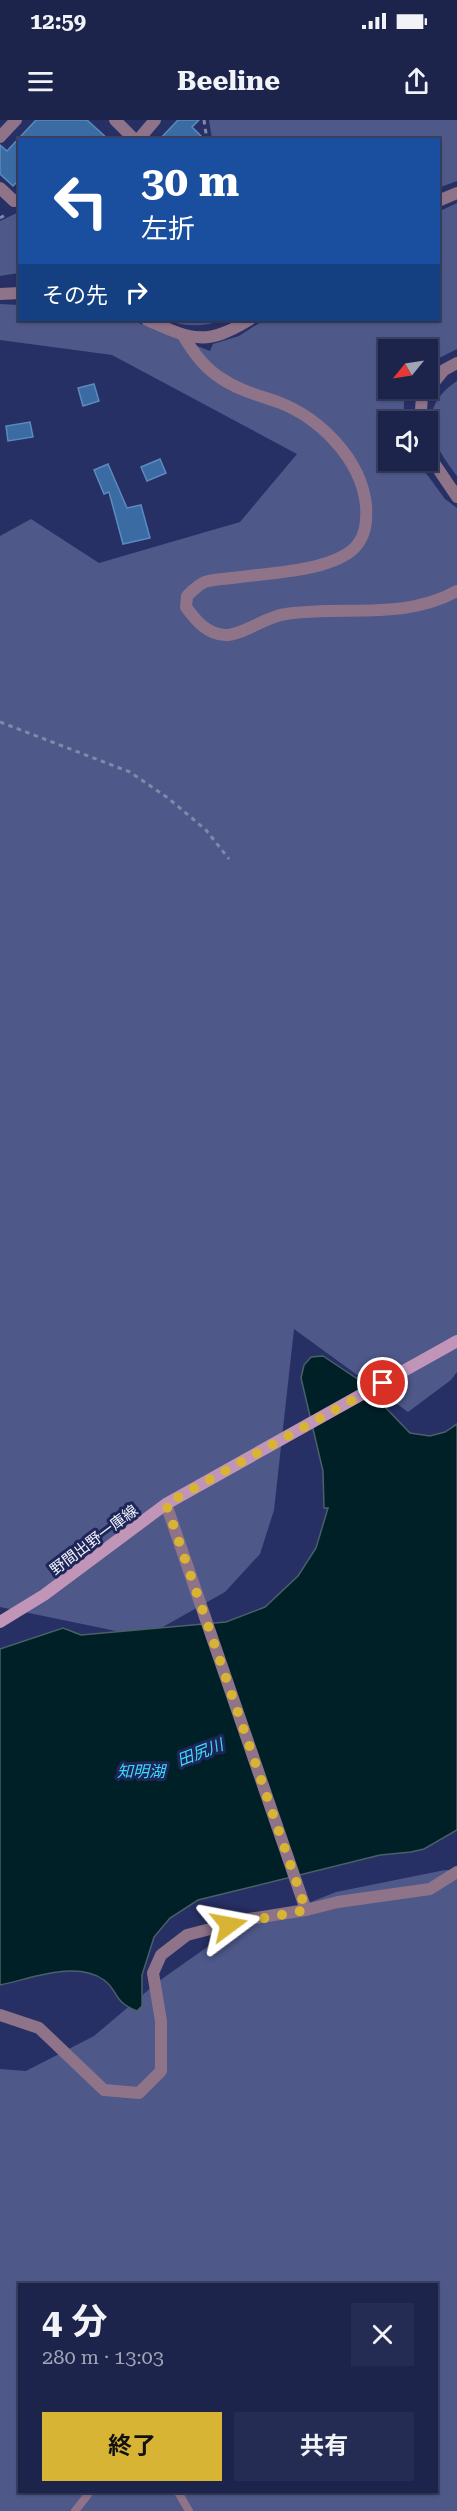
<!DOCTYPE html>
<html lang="ja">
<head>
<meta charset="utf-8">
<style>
	:root { --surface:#1d244c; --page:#252c53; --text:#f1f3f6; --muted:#a0a4b5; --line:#3b4164; --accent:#d7b434 }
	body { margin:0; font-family:"Roboto Serif","Noto Sans JP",serif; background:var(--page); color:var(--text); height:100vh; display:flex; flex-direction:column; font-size:22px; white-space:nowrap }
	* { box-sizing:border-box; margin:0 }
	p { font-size:20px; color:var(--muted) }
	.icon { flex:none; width:33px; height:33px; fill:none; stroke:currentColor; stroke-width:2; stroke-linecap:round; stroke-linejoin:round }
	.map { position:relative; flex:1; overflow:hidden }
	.sheet { position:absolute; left:18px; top:2163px; width:420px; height:210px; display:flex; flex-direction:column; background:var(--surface); border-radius:0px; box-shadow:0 2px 4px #0004,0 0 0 2px var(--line) }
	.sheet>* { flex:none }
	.top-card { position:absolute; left:18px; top:18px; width:422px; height:183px; border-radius:0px; box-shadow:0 2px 4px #0004,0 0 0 2px var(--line); background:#1a4fa0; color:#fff; overflow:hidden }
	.needle { width:39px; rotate:240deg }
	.tools { position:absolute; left:378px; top:219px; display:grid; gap:12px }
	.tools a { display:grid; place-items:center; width:60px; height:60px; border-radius:0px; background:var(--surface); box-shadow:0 2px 4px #0004,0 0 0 2px var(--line); font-size:30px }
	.pin { position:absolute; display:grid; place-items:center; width:51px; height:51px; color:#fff; margin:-26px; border:3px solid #fff; border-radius:50%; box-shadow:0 2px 6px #0007 }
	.me { position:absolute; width:66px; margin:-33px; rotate:77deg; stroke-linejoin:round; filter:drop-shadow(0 0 4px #0008) }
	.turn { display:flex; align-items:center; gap:21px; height:126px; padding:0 24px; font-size:27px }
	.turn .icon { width:78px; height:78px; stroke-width:2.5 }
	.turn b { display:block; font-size:42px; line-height:51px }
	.then { display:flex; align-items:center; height:57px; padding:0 24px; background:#0003; gap:12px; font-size:22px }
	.round { display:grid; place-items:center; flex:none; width:63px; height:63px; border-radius:0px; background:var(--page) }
	.overview { display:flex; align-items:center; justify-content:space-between; height:102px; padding:0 24px }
	h1 { font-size:36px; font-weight:700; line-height:45px }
	.cta { display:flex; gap:12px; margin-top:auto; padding:12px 24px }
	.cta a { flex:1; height:69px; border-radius:0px; background:var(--accent); color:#111; font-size:24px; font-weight:700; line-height:69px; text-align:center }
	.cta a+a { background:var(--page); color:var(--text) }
	.status { display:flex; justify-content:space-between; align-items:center; height:42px; padding:0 30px; background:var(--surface); direction:ltr }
	.status svg { height:16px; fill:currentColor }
	header { display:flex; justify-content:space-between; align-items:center; height:78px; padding:0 24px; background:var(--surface); font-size:27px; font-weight:700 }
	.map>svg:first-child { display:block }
	.green { fill:#4e598a; fill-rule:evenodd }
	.water { fill:#002027; stroke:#496067; stroke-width:1.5 }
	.building { fill:#3a6ba3; stroke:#5d8abe; stroke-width:1.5 }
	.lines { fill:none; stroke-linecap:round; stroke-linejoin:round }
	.path { stroke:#8288a8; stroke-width:3; stroke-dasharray:4.5 4.5; stroke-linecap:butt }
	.service { stroke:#8f7389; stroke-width:8 }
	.minor { stroke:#8f7389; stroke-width:12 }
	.tertiary { stroke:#8f7389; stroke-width:12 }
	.secondary { stroke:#c195b8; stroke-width:12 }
	.route { stroke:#d7b434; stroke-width:10; stroke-dasharray:0 18 }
	.labels { text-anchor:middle; stroke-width:6; stroke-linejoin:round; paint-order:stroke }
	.street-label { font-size:15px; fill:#f2f4fb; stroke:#1e2559 }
	.water-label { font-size:16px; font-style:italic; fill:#39ddfa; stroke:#1e2559 }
</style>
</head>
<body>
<div class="status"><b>12:59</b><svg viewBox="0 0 49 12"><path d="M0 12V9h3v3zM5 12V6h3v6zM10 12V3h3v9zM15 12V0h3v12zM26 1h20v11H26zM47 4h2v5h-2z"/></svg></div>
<header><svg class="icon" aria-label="menu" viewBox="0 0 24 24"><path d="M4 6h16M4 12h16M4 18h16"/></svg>Beeline<svg class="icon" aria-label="share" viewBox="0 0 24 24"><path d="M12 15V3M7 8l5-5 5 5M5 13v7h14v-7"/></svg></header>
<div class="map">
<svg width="457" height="2391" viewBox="0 0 457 2391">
	<rect width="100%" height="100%" fill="#273065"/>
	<g class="green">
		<polygon points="209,0 457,0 457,61 438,68 438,20 212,19"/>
		<polygon points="457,83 457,229 437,239 428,248 428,230 388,230 388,268 411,269 404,282 403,301 388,302 388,340 417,341 445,379 457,388 457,1252 451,1260 408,1292 294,1209 274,1390 260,1434 225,1472 145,1517 0,1487 0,416 31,399 99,443 240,402 297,334 112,235 0,220 0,184 19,185 20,200 126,200 136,202 210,231 213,224 239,216 264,200 438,200 438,92"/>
		<polygon points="19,92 19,153 0,156 0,101"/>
		<path d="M166 200H223C204 207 185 207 166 200Z"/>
		<path d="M457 261V356C431 323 415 289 457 261Z"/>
		<path d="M445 1750H457V2391H0V1949L26 1951 94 1916 159 1861 220 1818 336 1772ZM20 2164H436V2372H20Z"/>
	</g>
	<path class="water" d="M323 1236 359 1260 410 1313 430 1316 445 1312 457 1304V1710L424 1729 411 1732 380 1735 198 1780 170 1798 154 1817 142 1855V1886L137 1891C112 1881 119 1871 104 1860 76 1840 30 1859 0 1865V1529L63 1508 81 1515 226 1502 265 1487 298 1456 316 1428 328 1388H324L323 1351 301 1258 304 1245 311 1237Z"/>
	<g class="building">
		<polygon points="36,0 87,0 109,20 20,20 20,59 13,66 0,54 0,25 7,31"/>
		<polygon points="178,0 199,0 192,7 205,20 159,20"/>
		<polygon points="94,264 99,281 83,286 78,268"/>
		<polygon points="30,302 33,317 8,321 6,306"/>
		<polygon points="160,339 166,353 147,361 141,347"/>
		<polygon points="108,344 127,388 141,385 150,418 123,424 109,372 104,374 94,350"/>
	</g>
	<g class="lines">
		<g class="path">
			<polyline points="204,0 207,20"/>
			<polyline points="0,98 7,94"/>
			<polyline points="0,602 130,652 168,678 206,710 229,739"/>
		</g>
		<g class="service">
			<polyline points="178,2372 189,2391"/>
			<polyline points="75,2391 90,2372"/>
		</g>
		<g class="minor">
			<polyline points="115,0 135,20"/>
			<polyline points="0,17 16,0"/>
			<polyline points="138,20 155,0"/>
			<polyline points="0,68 14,81 20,80"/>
			<path d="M184 217C194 233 203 246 219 257 238 270 257 275 278 282 320 298 361 339 366 385 367 402 366 419 351 431 324 452 266 453 232 458 224 459 213 459 205 462 199 464 192 471 187 476L186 487C196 501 207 514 225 515 244 515 266 496 286 494 344 485 403 501 457 471"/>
			<polyline points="166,1384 306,1790"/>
			<polyline points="0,1895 39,1908 104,1970 139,1973 161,1951 161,1901 153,1853 161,1835 187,1815 249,1799 306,1790 338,1782 430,1769 457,1752"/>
		</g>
		<g class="tertiary">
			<polyline points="438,81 457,73"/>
			<polyline points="0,174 20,173"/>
			<path d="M147 200C191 219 205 227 249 200"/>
			<polyline points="420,302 422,277 444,250 457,243"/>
			<polyline points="428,334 457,377"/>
		</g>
		<polyline class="secondary" points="0,1502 44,1475 166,1384 457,1221"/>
	</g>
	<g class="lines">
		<polyline class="route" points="229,1805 306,1790 166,1384 383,1263"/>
	</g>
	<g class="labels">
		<g class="street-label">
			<text transform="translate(94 1420) rotate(-37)" y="5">野間出野一庫線</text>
		</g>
		<g class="water-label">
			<text transform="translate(200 1632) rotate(-21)" y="6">田尻川</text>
			<text x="141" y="1657">知明湖</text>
		</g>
	</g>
</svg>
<div class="tools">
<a><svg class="needle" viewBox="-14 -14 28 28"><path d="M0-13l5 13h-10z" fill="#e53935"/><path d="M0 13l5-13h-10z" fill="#a0a4b5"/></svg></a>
<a><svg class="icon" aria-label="sound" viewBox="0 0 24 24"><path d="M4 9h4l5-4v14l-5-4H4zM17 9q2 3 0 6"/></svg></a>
</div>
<div class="pin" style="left:383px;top:1263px;background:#d93025"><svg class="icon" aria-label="arrive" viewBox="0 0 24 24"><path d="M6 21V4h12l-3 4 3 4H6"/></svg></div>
<svg class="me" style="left:229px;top:1805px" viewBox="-20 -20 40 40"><path d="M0-17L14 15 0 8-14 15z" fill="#d7b434" stroke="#fff" stroke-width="4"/></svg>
<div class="top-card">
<div class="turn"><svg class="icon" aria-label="left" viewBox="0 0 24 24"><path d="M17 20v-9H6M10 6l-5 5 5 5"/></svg><div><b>30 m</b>左折</div></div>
<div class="then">その先<svg class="icon" aria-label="right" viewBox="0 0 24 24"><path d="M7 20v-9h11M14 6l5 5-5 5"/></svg></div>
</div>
<section class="sheet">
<div class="overview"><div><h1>4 分</h1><p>280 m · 13:03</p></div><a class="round"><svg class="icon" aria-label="close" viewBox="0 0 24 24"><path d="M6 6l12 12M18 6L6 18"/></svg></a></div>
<div class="cta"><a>終了</a><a>共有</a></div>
</section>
</div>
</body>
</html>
